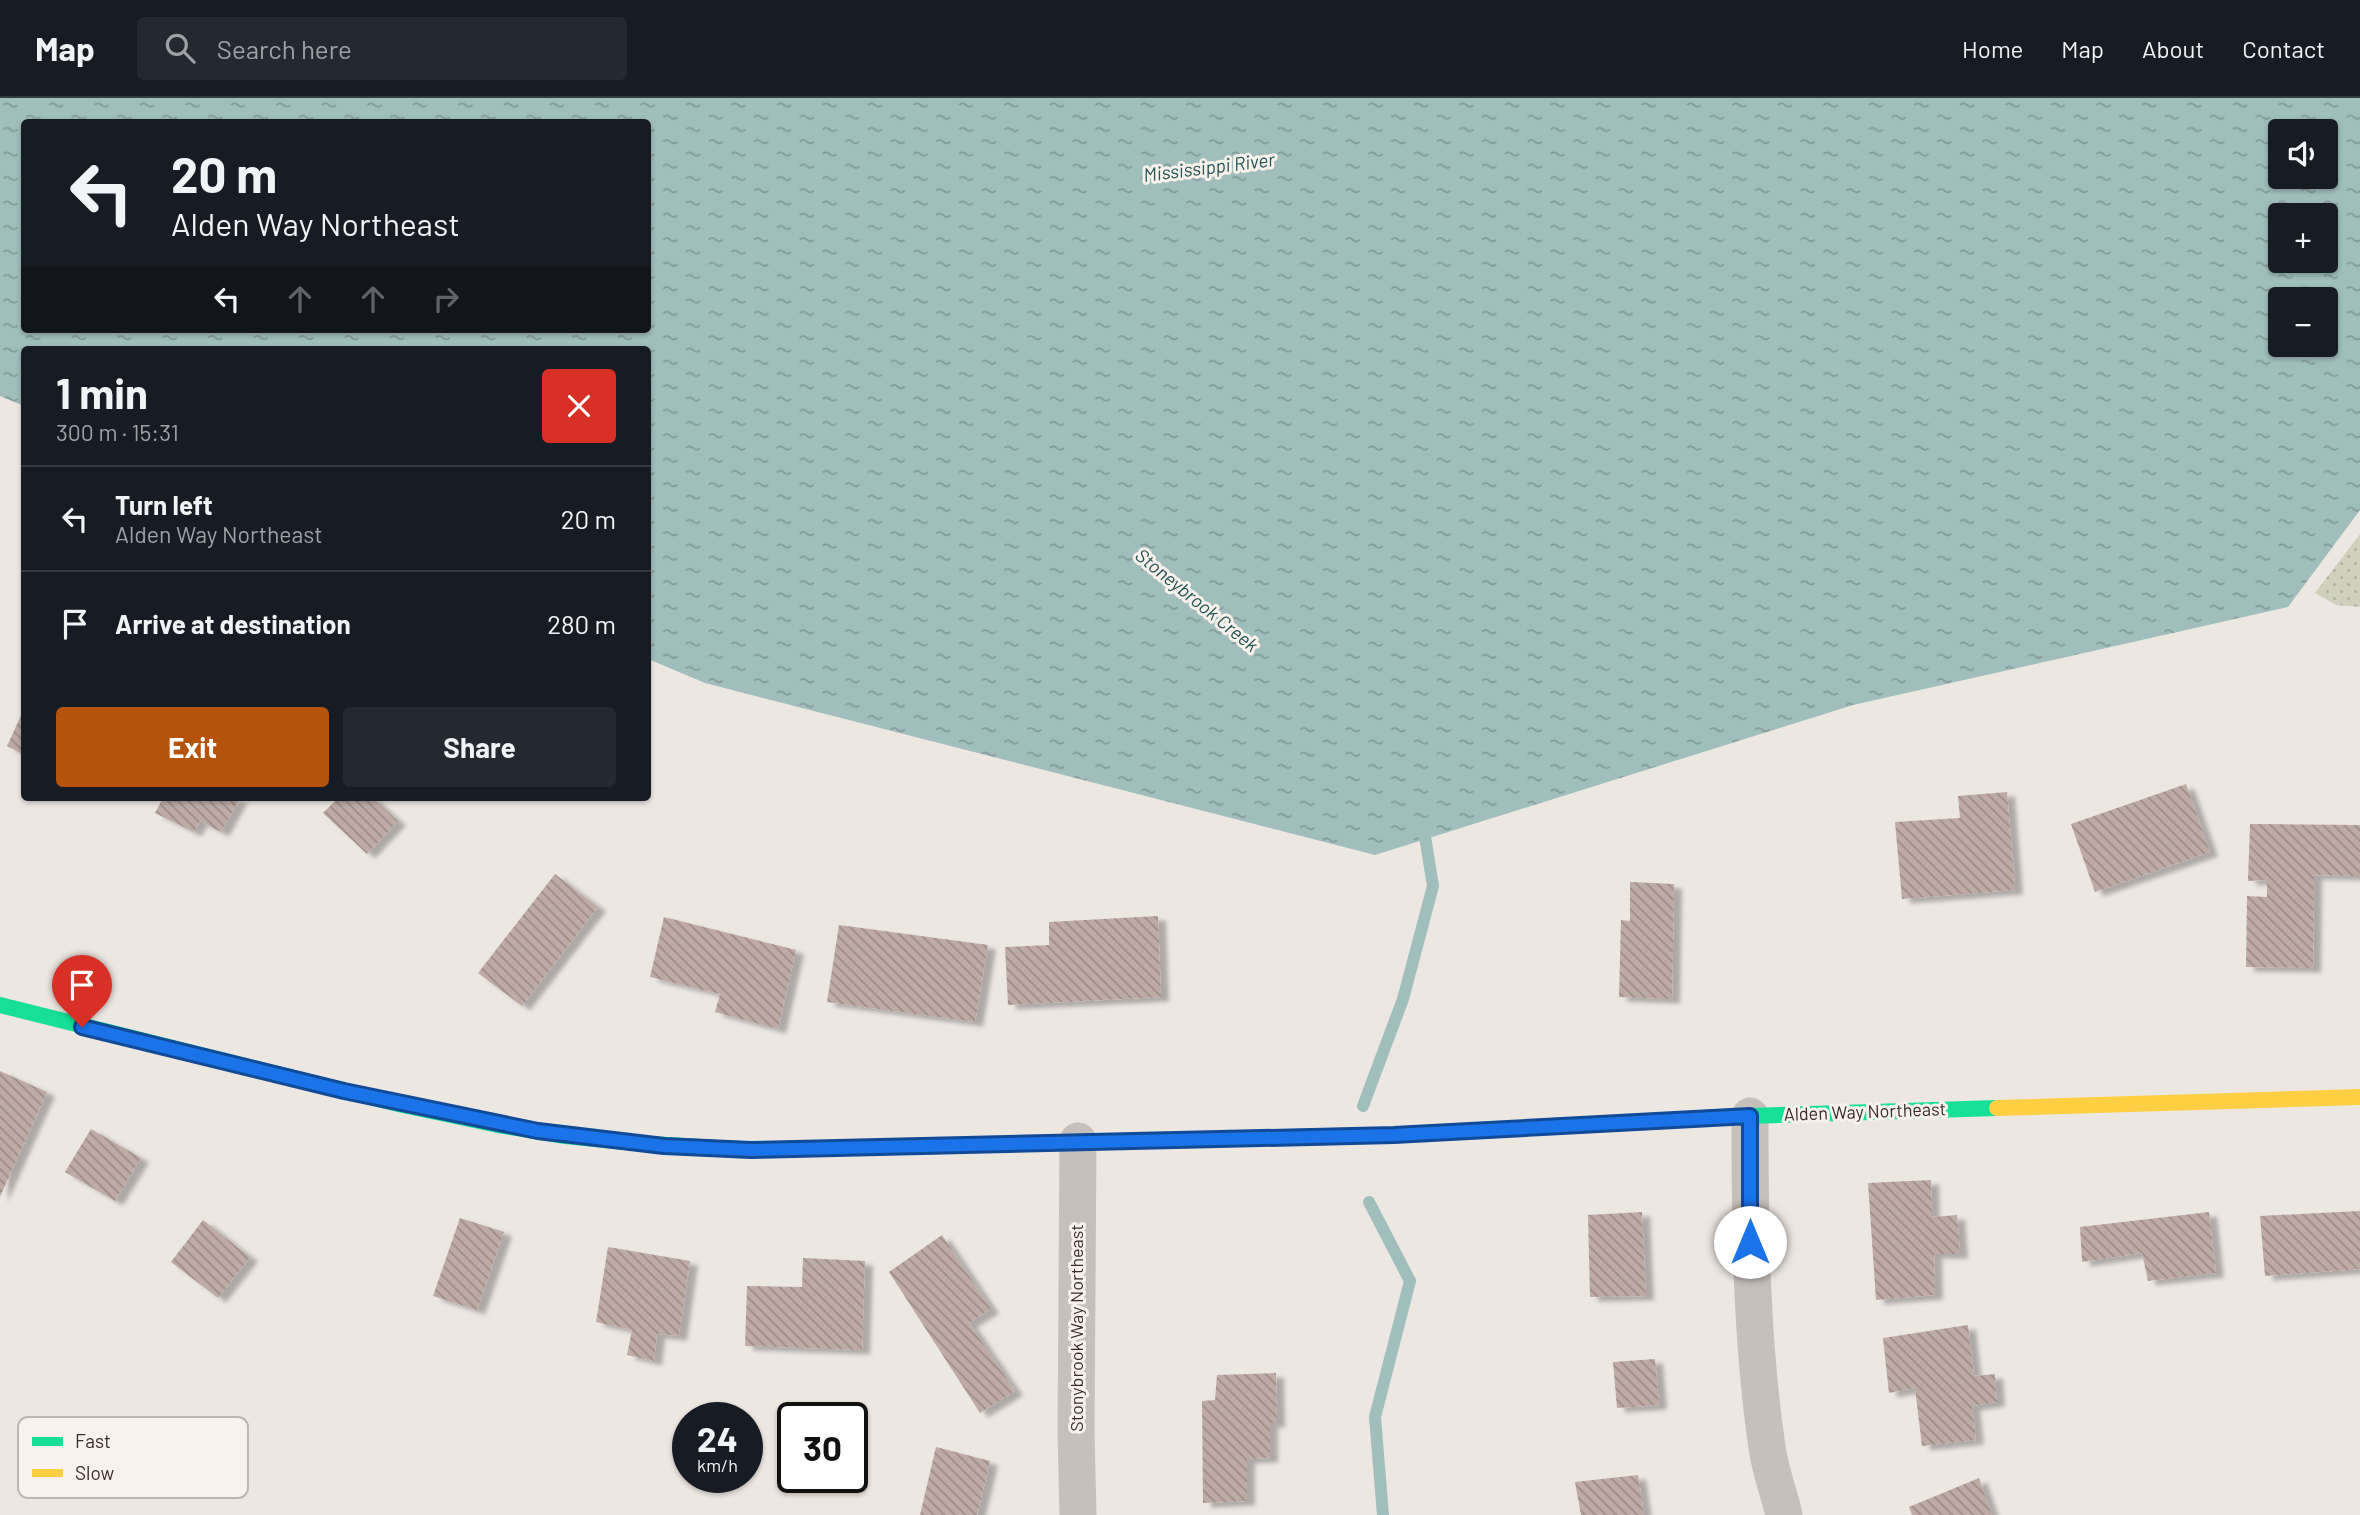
<!DOCTYPE html>
<html lang="en">
<head>
<meta charset="utf-8">
<style>
	:root { --surface:#171b24; --page:#242831; --text:#f1f3f6; --muted:#9ea1a6; --line:#363941; --accent:#b45309 }
	body { margin:0; font-family:Barlow,sans-serif; background:var(--page); color:var(--text); height:100vh; display:flex; flex-direction:column; font-size:26px; white-space:nowrap }
	* { box-sizing:border-box; margin:0 }
	p { font-size:23px; color:var(--muted) }
	.icon { flex:none; width:38px; height:38px; fill:none; stroke:currentColor; stroke-width:2; stroke-linecap:round; stroke-linejoin:round }
	.map { position:relative; flex:1; overflow:hidden }
	.sheet { position:absolute; left:21px; top:248px; width:630px; height:455px; display:flex; flex-direction:column; background:var(--surface); border-radius:7px; box-shadow:0 2px 5px #0004 }
	.sheet>* { flex:none }
	.top-card { position:absolute; left:21px; top:21px; width:630px; height:214px; border-radius:7px; box-shadow:0 2px 5px #0004; background:#171b24; color:var(--text); overflow:hidden }
	.fabs { position:absolute; left:2268px; top:21px; display:grid; gap:14px }
	.fabs a { display:grid; place-items:center; width:70px; height:70px; border-radius:7px; background:var(--surface); box-shadow:0 2px 5px #0004; font-size:35px }
	.speed { position:absolute; left:672px; top:1304px; display:flex; gap:14px; font-size:35px; font-weight:700; text-align:center }
	.speed>* { display:grid; place-content:center; width:91px; height:91px; border-radius:50%; background:var(--surface); box-shadow:0 2px 5px #0004; line-height:1 }
	.speed small { font-size:18px; font-weight:400 }
	.speed .limit { border:4px solid #111; border-radius:10px; background:#fff; color:#111 }
	.pin { position:absolute; display:grid; place-items:center; width:60px; height:60px; color:#fff; margin:-72px -30px; border-radius:50% 50% 50% 0; rotate:-45deg; box-shadow:0 0 7px #0007 }
	.pin .icon { rotate:45deg }
	.me { position:absolute; width:77px; margin:-38px; rotate:0deg; stroke-linejoin:round; filter:drop-shadow(0 0 5px #0008) }
	.turn { display:flex; align-items:center; gap:24px; height:147px; padding:0 35px; font-size:32px }
	.turn .icon { width:91px; height:91px; stroke-width:2.5 }
	.turn b { display:block; font-size:49px; line-height:60px }
	.lanes { display:flex; align-items:center; height:66px; padding:0 35px; background:#0003; justify-content:center; gap:35px; direction:ltr }
	.lanes .off { opacity:.35 }
	.round { display:grid; place-items:center; flex:none; width:74px; height:74px; border-radius:7px; background:var(--page) }
	.head { display:flex; align-items:center; justify-content:space-between; height:119px; padding:0 35px }
	h1 { font-size:42px; font-weight:700; line-height:52px }
	.primary-button { display:flex; gap:14px; margin-top:auto; padding:14px 35px }
	.primary-button a { flex:1; height:80px; border-radius:7px; background:var(--accent); color:#fff; font-size:28px; font-weight:700; line-height:80px; text-align:center }
	.primary-button a+a { background:var(--page); color:var(--text) }
	ul { padding:0; list-style:none }
	li { display:flex; align-items:center; gap:21px; height:105px; padding:0 35px; border-top:2px solid var(--line) }
	li div { flex:1 }
	li b { display:block; font-size:26px }
	li em { font-style:normal }
	header { display:flex; align-items:center; gap:42px; box-sizing:border-box; height:98px; padding:0 35px; background:var(--surface); border-bottom:2px solid var(--line) }
	header strong { font-size:33px }
	nav { display:flex; gap:38px; margin-inline-start:auto; font-size:24px }
	.search { width:490px; height:63px; background:var(--page); display:flex; align-items:center; gap:18px; box-sizing:border-box; padding:0 24px; border-radius:7px; color:var(--muted); font-size:26px }
	.map>svg:first-child { display:block }
	.park { fill:url(#park-dots) }
	.water { fill:url(#water-ripples); fill-rule:evenodd }
	.lines { fill:none; stroke-linecap:round; stroke-linejoin:round }
	.stream { stroke:#a0bebc; stroke-width:12 }
	.building { fill:url(#building-back-hatch); filter:url(#shadow) }
	.street { stroke:#c6c0bc; stroke-width:37 }
	.fast { stroke:#16e098; stroke-width:16 }
	.slow { stroke:#ffcf43; stroke-width:16 }
	.route-casing { stroke:#114b97; stroke-width:18 }
	.route { stroke:#1a73e8; stroke-width:12 }
	.labels { text-anchor:middle; stroke-width:6; stroke-linejoin:round; paint-order:stroke }
	.street-label { font-size:18px; fill:#372d2a; stroke:#f9f1eb }
	.water-label { font-size:19px; font-style:italic; fill:#225656; stroke:#f9f1eb }
	.key { fill:#f9f1eb; stroke:#bfb6b1; stroke-width:2 }
	.key-label { font-size:19px; fill:#372d2a }
</style>
</head>
<body>
<header>
<strong>Map</strong>
<div class="search"><svg class="icon" aria-label="search" viewBox="0 0 24 24"><circle cx="10" cy="10" r="6"/><path d="M15 15l6 6"/></svg>Search here</div>
<nav><a>Home</a><a>Map</a><a>About</a><a>Contact</a></nav>
</header>
<div class="map">
<svg width="2360" height="1417" viewBox="0 0 2360 1417">
	<defs>
		<pattern id="park-dots" width="8" height="8" patternUnits="userSpaceOnUse" patternTransform="scale(1.75)"><rect width="8" height="8" fill="#cfd1bd"/><path d="M2 2h.1M6 6h.1" fill="none" stroke="#b2b4a3" stroke-width="1.8" stroke-linecap="round"/></pattern>
		<pattern id="water-ripples" width="26" height="14" patternUnits="userSpaceOnUse" patternTransform="scale(1.75)"><rect width="26" height="14" fill="#a0bebc"/><path d="M2 4q2-2 4 0t4 0M15 11q2-2 4 0t4 0" fill="none" stroke="#839b99"/></pattern>
		<pattern id="building-back-hatch" width="6" height="6" patternUnits="userSpaceOnUse" patternTransform="scale(1.75)"><rect width="6" height="6" fill="#bfaba5"/><path d="M-1 5l2 2M0 0l6 6M5-1l2 2" fill="none" stroke="#9c8c87"/></pattern>
		<filter id="shadow"><feDropShadow dx="8" dy="4.5" stdDeviation="2" flood-color="#0004"/></filter>
	</defs>
	<rect width="100%" height="100%" fill="#ede7e2"/>
	<polygon class="park" points="2360,436 2360,509 2336,507 2315,495"/>
	<path class="water" d="M0 0H2360V412L2288 509 1853 607 1375 757 705 585 648 561V252H24V308L0 298ZM24 24H648V231H24ZM2280 33H2326V79H2280ZM2280 117H2326V163H2280ZM2280 201H2326V247H2280Z"/>
	<g class="lines">
		<g class="stream">
			<polyline points="1363,1008 1403,901 1433,788 1423,726"/>
			<polyline points="1369,1104 1410,1183 1375,1319 1383,1417"/>
		</g>
	</g>
	<g class="building">
		<polygon points="24,611 24,657 7,648"/>
		<polygon points="2186,686 2210,754 2095,794 2071,726"/>
		<polygon points="2007,694 2015,792 1902,801 1895,724 1960,720 1958,698"/>
		<polygon points="163,700 240,700 221,734 200,723 194,734 155,715"/>
		<polygon points="338,700 373,700 398,723 367,756 323,715"/>
		<polygon points="2250,726 2360,727 2360,778 2314,777 2313,870 2246,869 2247,798 2267,799 2267,782 2248,783"/>
		<polygon points="555,776 598,809 522,908 478,875"/>
		<polygon points="1630,784 1674,786 1672,901 1619,899 1621,822 1630,823"/>
		<polygon points="1158,818 1161,899 1008,907 1005,849 1049,847 1049,824"/>
		<polygon points="664,819 796,852 778,931 715,914 720,896 650,879"/>
		<polygon points="839,827 988,847 975,924 827,904"/>
		<polygon points="0,973 47,994 0,1099"/>
		<polygon points="91,1031 141,1060 115,1103 65,1074"/>
		<polygon points="1931,1082 1932,1119 1957,1117 1960,1156 1934,1156 1935,1197 1876,1202 1868,1085"/>
		<polygon points="2360,1113 2360,1171 2265,1178 2260,1118"/>
		<polygon points="1642,1114 1646,1198 1590,1199 1588,1117"/>
		<polygon points="2209,1114 2216,1175 2148,1183 2142,1155 2082,1164 2080,1129"/>
		<polygon points="460,1120 504,1134 477,1212 433,1198"/>
		<polygon points="203,1122 250,1159 218,1200 171,1164"/>
		<polygon points="942,1137 991,1211 969,1225 1015,1293 980,1315 889,1174"/>
		<polygon points="608,1149 690,1163 679,1238 657,1236 654,1263 627,1257 632,1232 596,1224"/>
		<polygon points="803,1160 865,1163 862,1252 745,1248 747,1188 802,1189"/>
		<polygon points="1968,1227 1974,1278 1995,1276 1997,1304 1972,1308 1976,1342 1922,1348 1915,1290 1889,1295 1883,1240"/>
		<polygon points="1655,1261 1659,1307 1617,1310 1613,1264"/>
		<polygon points="1276,1275 1277,1325 1270,1325 1270,1360 1247,1361 1247,1403 1203,1405 1202,1303 1215,1302 1217,1277"/>
		<polygon points="936,1349 990,1363 977,1417 920,1417"/>
		<polygon points="1638,1377 1644,1417 1581,1417 1575,1384"/>
		<polygon points="1979,1380 1992,1417 1912,1417 1909,1409"/>
	</g>
	<g class="lines">
		<g class="street">
			<path d="M1750 1018C1750 1129 1751 1240 1767 1349 1770 1372 1779 1395 1784 1417"/>
			<polyline points="1078,1043 1076,1335 1078,1417"/>
		</g>
		<g class="fast">
			<polyline points="0,907 398,1006 498,1027 565,1038 635,1045 751,1052 942,1048"/>
			<polyline points="1291,1039 1394,1037 1750,1018 1997,1010"/>
		</g>
		<g class="slow">
			<polyline points="1997,1010 2360,999"/>
			<polyline points="942,1048 1291,1039"/>
		</g>
	</g>
	<g class="lines">
		<g class="route-casing">
			<polyline id="route" points="82,929 344,993 538,1033 664,1048 751,1052 1394,1037 1750,1018 1750,1144"/>
		</g>
		<use href="#route" class="route"/>
	</g>
	<g class="labels">
		<g class="street-label">
			<text transform="translate(1865 1014) rotate(-2)" y="6">Alden Way Northeast</text>
			<text transform="translate(1077 1230) rotate(-90)" y="6">Stonybrook Way Northeast</text>
		</g>
		<g class="water-label">
			<text transform="translate(1209 69) rotate(-7)" y="7">Mississippi River</text>
			<text transform="translate(1197 502) rotate(39)" y="7">Stoneybrook Creek</text>
		</g>
	</g>
	<rect x="18" y="1319" width="230" height="81" rx="10" class="key"/>
	<rect x="32" y="1339" width="31" height="9" fill="#16e098"/>
	<rect x="32" y="1371" width="31" height="8" fill="#ffcf43"/>
	<g class="key-label">
		<text x="75" y="1350">Fast</text>
		<text x="75" y="1382">Slow</text>
	</g>
</svg>
<div class="fabs">
<a><svg class="icon" aria-label="sound" viewBox="0 0 24 24"><path d="M4 9h4l5-4v14l-5-4H4zM17 9q2 3 0 6"/></svg></a>
<a>+</a>
<a>−</a>
</div>
<div class="speed"><div>24<small>km/h</small></div><div class="limit">30</div></div>
<div class="pin" style="left:82px;top:929px;background:#d93025"><svg class="icon" aria-label="arrive" viewBox="0 0 24 24"><path d="M6 21V4h12l-3 4 3 4H6"/></svg></div>
<svg class="me" style="left:1750px;top:1144px" viewBox="-20 -20 40 40"><circle r="19" fill="#fff"/><path d="M0-13L10 11 0 6-10 11z" fill="#1a73e8"/></svg>
<div class="top-card">
<div class="turn"><svg class="icon" aria-label="left" viewBox="0 0 24 24"><path d="M17 20v-9H6M10 6l-5 5 5 5"/></svg><div><b>20 m</b>Alden Way Northeast</div></div>
<div class="lanes"><svg class="icon" aria-label="left" viewBox="0 0 24 24"><path d="M17 20v-9H6M10 6l-5 5 5 5"/></svg><svg class="icon off" aria-label="ahead" viewBox="0 0 24 24"><path d="M12 20V5M6 11l6-6 6 6"/></svg><svg class="icon off" aria-label="ahead" viewBox="0 0 24 24"><path d="M12 20V5M6 11l6-6 6 6"/></svg><svg class="icon off" aria-label="right" viewBox="0 0 24 24"><path d="M7 20v-9h11M14 6l5 5-5 5"/></svg></div>
</div>
<section class="sheet">
<div class="head"><div><h1>1 min</h1><p>300 m · 15:31</p></div><a class="round" style="background:#d93025;color:#fff"><svg class="icon" aria-label="close" viewBox="0 0 24 24"><path d="M6 6l12 12M18 6L6 18"/></svg></a></div>
<ul>
<li><svg class="icon" aria-label="left" viewBox="0 0 24 24"><path d="M17 20v-9H6M10 6l-5 5 5 5"/></svg><div><b>Turn left</b><p>Alden Way Northeast</p></div><em>20 m</em></li>
<li><svg class="icon" aria-label="arrive" viewBox="0 0 24 24"><path d="M6 21V4h12l-3 4 3 4H6"/></svg><div><b>Arrive at destination</b></div><em>280 m</em></li>
</ul>
<div class="primary-button"><a>Exit</a><a>Share</a></div>
</section>
</div>
</body>
</html>
